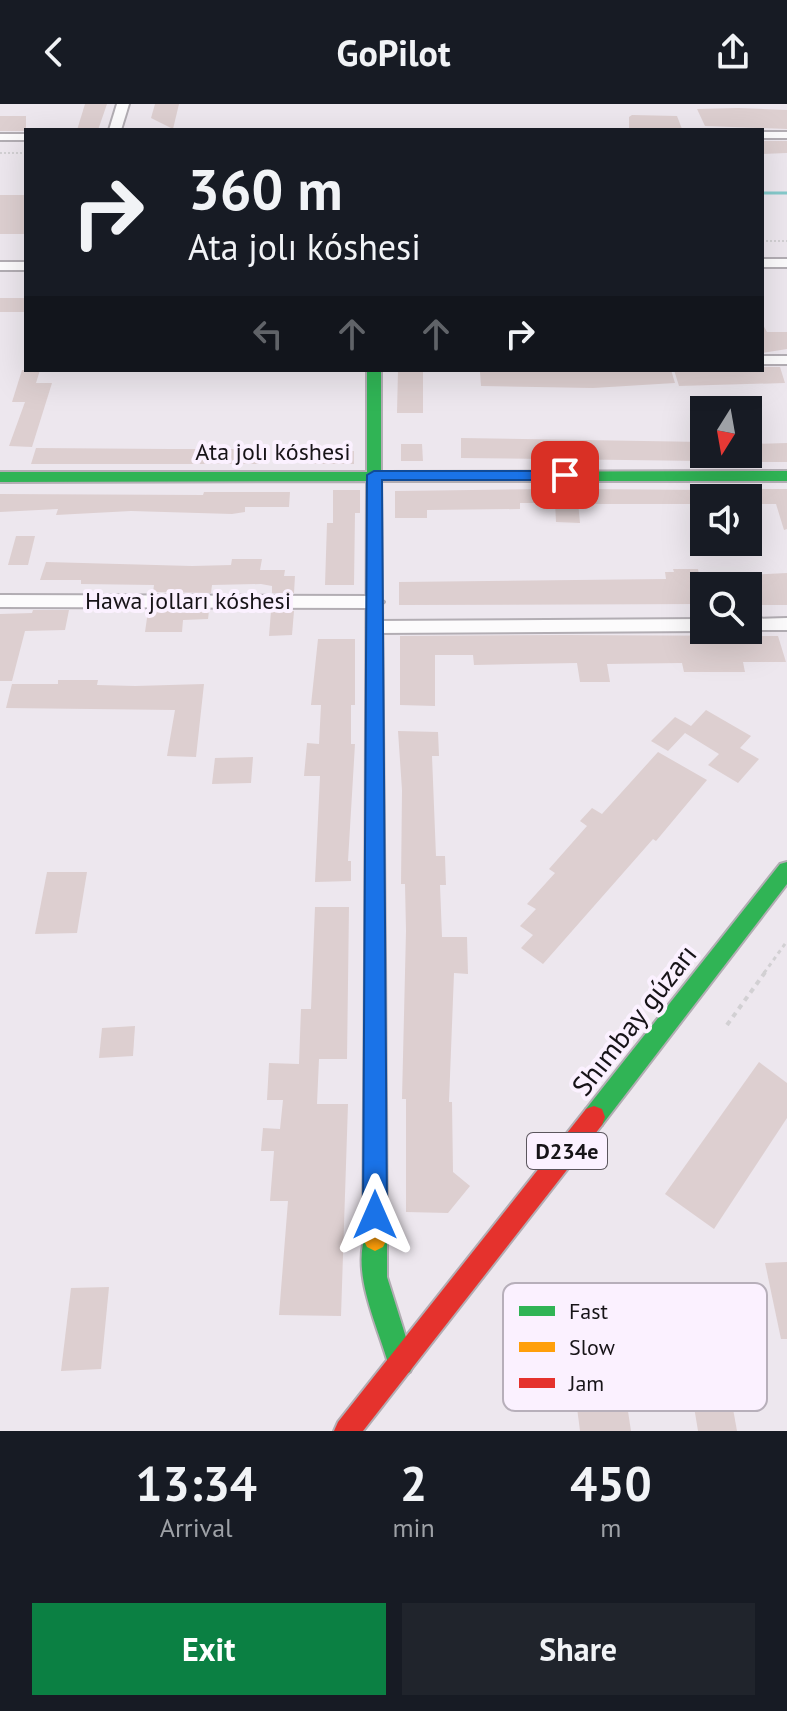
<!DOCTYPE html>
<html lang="en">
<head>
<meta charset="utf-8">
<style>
	:root { --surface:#171b24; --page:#20242c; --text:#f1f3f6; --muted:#9ea1a6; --accent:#0b8043 }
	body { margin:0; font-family:"PT Sans",sans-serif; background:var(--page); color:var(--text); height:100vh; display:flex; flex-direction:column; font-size:30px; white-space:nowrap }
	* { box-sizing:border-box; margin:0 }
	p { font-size:26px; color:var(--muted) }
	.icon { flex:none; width:44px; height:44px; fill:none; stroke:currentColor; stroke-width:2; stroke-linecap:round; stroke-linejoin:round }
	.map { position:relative; height:1327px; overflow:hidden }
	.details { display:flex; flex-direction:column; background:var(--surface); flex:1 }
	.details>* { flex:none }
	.guide { position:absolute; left:24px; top:24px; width:740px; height:244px; border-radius:0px; box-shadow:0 8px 32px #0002; background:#171b24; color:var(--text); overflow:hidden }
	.needle { width:52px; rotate:191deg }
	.buttons { position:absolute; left:690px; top:292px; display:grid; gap:16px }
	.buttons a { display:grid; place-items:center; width:72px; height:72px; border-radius:0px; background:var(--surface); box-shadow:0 8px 32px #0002; font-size:40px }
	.pin { position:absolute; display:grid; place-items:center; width:68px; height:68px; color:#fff; margin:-34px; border-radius:16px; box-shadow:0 4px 12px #0006 }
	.me { position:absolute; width:88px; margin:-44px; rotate:0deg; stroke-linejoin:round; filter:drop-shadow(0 0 6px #0008) }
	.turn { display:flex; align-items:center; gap:28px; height:168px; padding:0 32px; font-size:36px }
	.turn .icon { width:104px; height:104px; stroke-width:2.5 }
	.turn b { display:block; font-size:56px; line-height:68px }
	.lanes { display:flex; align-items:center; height:76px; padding:0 32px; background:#0003; justify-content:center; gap:40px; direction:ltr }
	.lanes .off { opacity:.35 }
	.eta { display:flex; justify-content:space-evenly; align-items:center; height:136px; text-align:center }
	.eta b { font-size:48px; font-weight:700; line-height:56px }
	.primary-button { display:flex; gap:16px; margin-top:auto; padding:16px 32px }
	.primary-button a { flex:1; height:92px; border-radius:0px; background:var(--accent); color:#fff; font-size:32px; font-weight:700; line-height:92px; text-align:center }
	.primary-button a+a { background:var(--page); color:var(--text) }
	header { display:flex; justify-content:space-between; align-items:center; height:104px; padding:0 32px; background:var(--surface); font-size:36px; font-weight:700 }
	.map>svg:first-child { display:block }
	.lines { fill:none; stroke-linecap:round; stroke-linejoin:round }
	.stream { stroke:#85cacb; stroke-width:3 }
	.building { fill:#ddcfd0 }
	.street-casing { stroke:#b2adb3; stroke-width:4 }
	.fast-casing { stroke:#b2adb3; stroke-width:4 }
	.slow-casing { stroke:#b2adb3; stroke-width:4 }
	.jam-casing { stroke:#b2adb3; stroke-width:4 }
	.path-far2 { stroke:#d2d0d3; stroke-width:2; stroke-dasharray:2 2; stroke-linecap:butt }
	.path-far1 { stroke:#d2d0d3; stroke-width:3; stroke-dasharray:4 4; stroke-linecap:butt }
	.path { stroke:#d2d0d3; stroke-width:4; stroke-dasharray:5 5; stroke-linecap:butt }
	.street { fill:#fcfbfc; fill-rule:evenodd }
	.fast { fill:#30b455; fill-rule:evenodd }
	.slow { fill:#ff9f0a; fill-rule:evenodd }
	.jam { fill:#e5322d; fill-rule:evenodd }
	.route { fill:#1a73e8; stroke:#114b97; stroke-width:2 }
	.labels { text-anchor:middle; stroke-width:8; stroke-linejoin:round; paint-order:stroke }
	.shield { fill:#fbf1ff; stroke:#5b565d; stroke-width:2 }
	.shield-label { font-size:22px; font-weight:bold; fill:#171418 }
	.street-label { font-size:24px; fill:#171418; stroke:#fbf1ff }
	.near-street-label { font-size:28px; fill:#171418; stroke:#fbf1ff }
	.key { fill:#fbf1ff; stroke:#b7afba; stroke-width:2 }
	.key-label { font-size:22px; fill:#171418 }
</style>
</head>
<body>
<header><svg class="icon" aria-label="back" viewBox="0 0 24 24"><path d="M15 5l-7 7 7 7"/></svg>GoPilot<svg class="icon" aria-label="share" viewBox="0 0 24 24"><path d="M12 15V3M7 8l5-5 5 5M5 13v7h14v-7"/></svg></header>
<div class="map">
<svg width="787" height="1327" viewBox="0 0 787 1327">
	<rect width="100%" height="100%" fill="#ede7ee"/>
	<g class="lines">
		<polyline class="stream" points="762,89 787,89"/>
	</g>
	<g class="building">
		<polygon points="85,0 107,0 98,26 77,26"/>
		<polygon points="155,0 179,0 173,25 151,14"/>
		<polygon points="738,4 787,6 787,25 705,22 697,5"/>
		<polygon points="632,11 677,12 682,25 629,25 629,13"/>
		<rect x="0" y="12" width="26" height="15"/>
		<polygon points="762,37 787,37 787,49 762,50"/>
		<rect x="0" y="91" width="26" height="39"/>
		<rect x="0" y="194" width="26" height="14"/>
		<polygon points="762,219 767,228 787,228 787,245 762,249"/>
		<polygon points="762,263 780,263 785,279 679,282 674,266 762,266"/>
		<polygon points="22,266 40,266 36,279 52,279 32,343 9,342 25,298 12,298"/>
		<polygon points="398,266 423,266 423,309 397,309"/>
		<polygon points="537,266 671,266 675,279 593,284 481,282 480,268"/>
		<polygon points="461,334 704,338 704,357 461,354"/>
		<polygon points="787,339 787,358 748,358 748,340"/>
		<polygon points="401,340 422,340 423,357 401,357"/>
		<polygon points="36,344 170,345 267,345 265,360 31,360"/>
		<polygon points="313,347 354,347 354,360 312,360"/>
		<polygon points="552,385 554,399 520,399 520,405 427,406 427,414 395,414 395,387"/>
		<polygon points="580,385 704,386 704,400 581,400"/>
		<polygon points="748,385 787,385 787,425 784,426 776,400 748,400"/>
		<polygon points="333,386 360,386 360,409 355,409 354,481 325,481 327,419 333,419"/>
		<polygon points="204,388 290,388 289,403 245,403 245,408 232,410 131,407 56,411 58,405 0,408 0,390 203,391"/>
		<polygon points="555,398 578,398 580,419 556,418"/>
		<polygon points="16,432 35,432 28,461 8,461"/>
		<polygon points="232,455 262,455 260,466 285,466 284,472 295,472 294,489 272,489 272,482 261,480 212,481 211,489 153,488 154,481 81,480 81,476 40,476 46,458 192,462 231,461"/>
		<polygon points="673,465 698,465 699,471 704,471 704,500 399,501 399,478 666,475 665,468 674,468"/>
		<polygon points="787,469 787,501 748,501 748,471"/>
		<polygon points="33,506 69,506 65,526 25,527 12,577 0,577 0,510 32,509"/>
		<polygon points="148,507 151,506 209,507 208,515 183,516 182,528 145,528"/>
		<polygon points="271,507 294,507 292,531 269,532"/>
		<polygon points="566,531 778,532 786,558 743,558 745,568 684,568 682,559 607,560 610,578 580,578 577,559 474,561 473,551 435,551 435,602 400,601 400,532"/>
		<polygon points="318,535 355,535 355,601 351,601 351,640 355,640 348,757 351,757 351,777 315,778 320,672 304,672 307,639 319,640 321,601 311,601"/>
		<polygon points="58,576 98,576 97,581 135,582 204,580 196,653 167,652 175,606 6,604 12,580 58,580"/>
		<polygon points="706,606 751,632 740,644 759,655 738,679 708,661 719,650 685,629 668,647 651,637 675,613 691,622"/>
		<polygon points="398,627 438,628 439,652 432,652 436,752 445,752 446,781 440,781 442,833 467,833 468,870 454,869 449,998 452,998 453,1068 470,1082 448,1109 406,1108 406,995 402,995 406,827 405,780 401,780 402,686"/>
		<polygon points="658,648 707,676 656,737 653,735 543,860 521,844 533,831 520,822 536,805 527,800 555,769 549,765 587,722 580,717 592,704 602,710"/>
		<polygon points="253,653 251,679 212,680 215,654"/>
		<polygon points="47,768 87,768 77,829 35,830"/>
		<polygon points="315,803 349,803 347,955 319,955 317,1000 348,1000 341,1212 279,1211 288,1097 270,1097 274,1047 261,1047 263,1024 280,1025 283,996 267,996 269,959 299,960 301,905 311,905"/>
		<polygon points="135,922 133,952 99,954 102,924"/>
		<polygon points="759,958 787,979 787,1014 714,1125 665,1090"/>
		<polygon points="787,1158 787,1235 781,1235 765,1159"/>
		<polygon points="109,1183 101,1265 61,1267 71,1184"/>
		<polygon points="677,1199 714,1199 737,1327 698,1327"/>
		<polygon points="615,1222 631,1327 580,1327 567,1225"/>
	</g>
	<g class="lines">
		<g class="street-casing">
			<g id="street">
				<polygon points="117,0 129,0 121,26 109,26"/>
				<rect x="762" y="28" width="25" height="6"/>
				<rect x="0" y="30" width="26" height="6"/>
				<rect x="762" y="155" width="25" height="8"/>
				<rect x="0" y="158" width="26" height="8"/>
				<rect x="762" y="252" width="25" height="8"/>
				<polygon points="0,491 375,492 384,498 375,504 0,503"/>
				<polygon points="787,514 787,526 743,526 748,526 748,515"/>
				<polygon points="704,515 704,526 709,526 704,527 376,529 367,523 376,517"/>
			</g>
		</g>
		<g class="fast-casing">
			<g id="fast">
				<polygon points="367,266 381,266 381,368 787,367 787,377 381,377 385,856 382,862 375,865 368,862 365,856 367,377 0,378 0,368 367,368"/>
				<polygon points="787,758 787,780 602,1021 594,1024 586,1021 583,1013 586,1005 780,760"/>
				<path d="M375 1123 383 1127 387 1135V1173L414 1259 410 1268 401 1272 392 1268 388 1259C377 1220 350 1166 367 1127Z"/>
			</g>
		</g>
		<g class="slow-casing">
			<polygon id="slow" points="375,847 382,850 385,856 387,1135 383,1143 375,1147 367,1143 363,1135 365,856 368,850"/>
		</g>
		<g class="jam-casing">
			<polygon id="jam" points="594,1002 602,1005 605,1013 602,1021 363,1327 334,1327 338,1318 586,1005"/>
		</g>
		<g class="path-far2">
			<polyline points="0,49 26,49"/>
			<polyline points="762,137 787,137"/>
		</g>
		<polyline class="path-far1" points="764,869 787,837"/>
		<polyline class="path" points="727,921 766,867"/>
		<use href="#street" class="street"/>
		<use href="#fast" class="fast"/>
		<use href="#slow" class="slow"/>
		<use href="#jam" class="jam"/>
	</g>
	<polygon class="route" points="374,367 565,367 572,371 565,376 382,376 387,1111 384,1120 375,1123 367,1120 363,1111 367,371"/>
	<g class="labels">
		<rect class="shield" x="527" y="1029" width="80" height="36" rx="6"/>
		<g class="shield-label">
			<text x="567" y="1055">D234e</text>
		</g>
		<g class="street-label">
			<text x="273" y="356">Ata jolı kóshesi</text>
			<text x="188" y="505">Hawa jolları kóshesi</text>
		</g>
		<g class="near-street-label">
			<text transform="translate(634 916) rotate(-52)" y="10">Shımbay gúzarı</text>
		</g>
	</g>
	<rect x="503" y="1179" width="264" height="128" rx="12" class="key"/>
	<rect x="519" y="1202" width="36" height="10" fill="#30b455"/>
	<rect x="519" y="1238" width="36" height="10" fill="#ff9f0a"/>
	<rect x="519" y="1274" width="36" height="10" fill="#e5322d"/>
	<g class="key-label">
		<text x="569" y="1215">Fast</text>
		<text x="569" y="1251">Slow</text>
		<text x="569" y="1287">Jam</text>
	</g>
</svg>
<div class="buttons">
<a><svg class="needle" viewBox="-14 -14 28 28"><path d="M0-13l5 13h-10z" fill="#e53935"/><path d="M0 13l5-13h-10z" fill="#9ea1a6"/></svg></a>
<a><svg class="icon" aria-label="sound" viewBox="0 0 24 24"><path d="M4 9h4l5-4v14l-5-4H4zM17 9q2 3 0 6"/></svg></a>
<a><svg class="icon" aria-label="search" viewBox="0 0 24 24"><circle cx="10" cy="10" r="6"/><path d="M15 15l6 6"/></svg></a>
</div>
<div class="pin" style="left:565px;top:371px;background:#d93025"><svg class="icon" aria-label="arrive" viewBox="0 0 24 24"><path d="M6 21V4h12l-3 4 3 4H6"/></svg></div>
<svg class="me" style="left:375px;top:1111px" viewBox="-20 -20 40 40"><path d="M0-17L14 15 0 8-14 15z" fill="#1a73e8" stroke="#fff" stroke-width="4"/></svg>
<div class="guide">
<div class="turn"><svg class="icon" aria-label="right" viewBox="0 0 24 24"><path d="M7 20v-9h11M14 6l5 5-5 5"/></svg><div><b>360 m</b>Ata jolı kóshesi</div></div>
<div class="lanes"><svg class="icon off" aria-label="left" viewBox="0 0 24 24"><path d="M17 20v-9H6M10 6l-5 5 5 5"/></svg><svg class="icon off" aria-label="ahead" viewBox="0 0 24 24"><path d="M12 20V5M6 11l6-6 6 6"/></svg><svg class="icon off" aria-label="ahead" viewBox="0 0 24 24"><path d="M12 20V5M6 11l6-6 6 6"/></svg><svg class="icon" aria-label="right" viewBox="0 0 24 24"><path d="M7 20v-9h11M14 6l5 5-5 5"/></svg></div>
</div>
</div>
<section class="details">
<div class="eta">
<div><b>13:34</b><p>Arrival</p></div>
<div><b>2</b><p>min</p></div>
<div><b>450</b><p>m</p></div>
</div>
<div class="primary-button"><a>Exit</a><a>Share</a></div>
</section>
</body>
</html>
